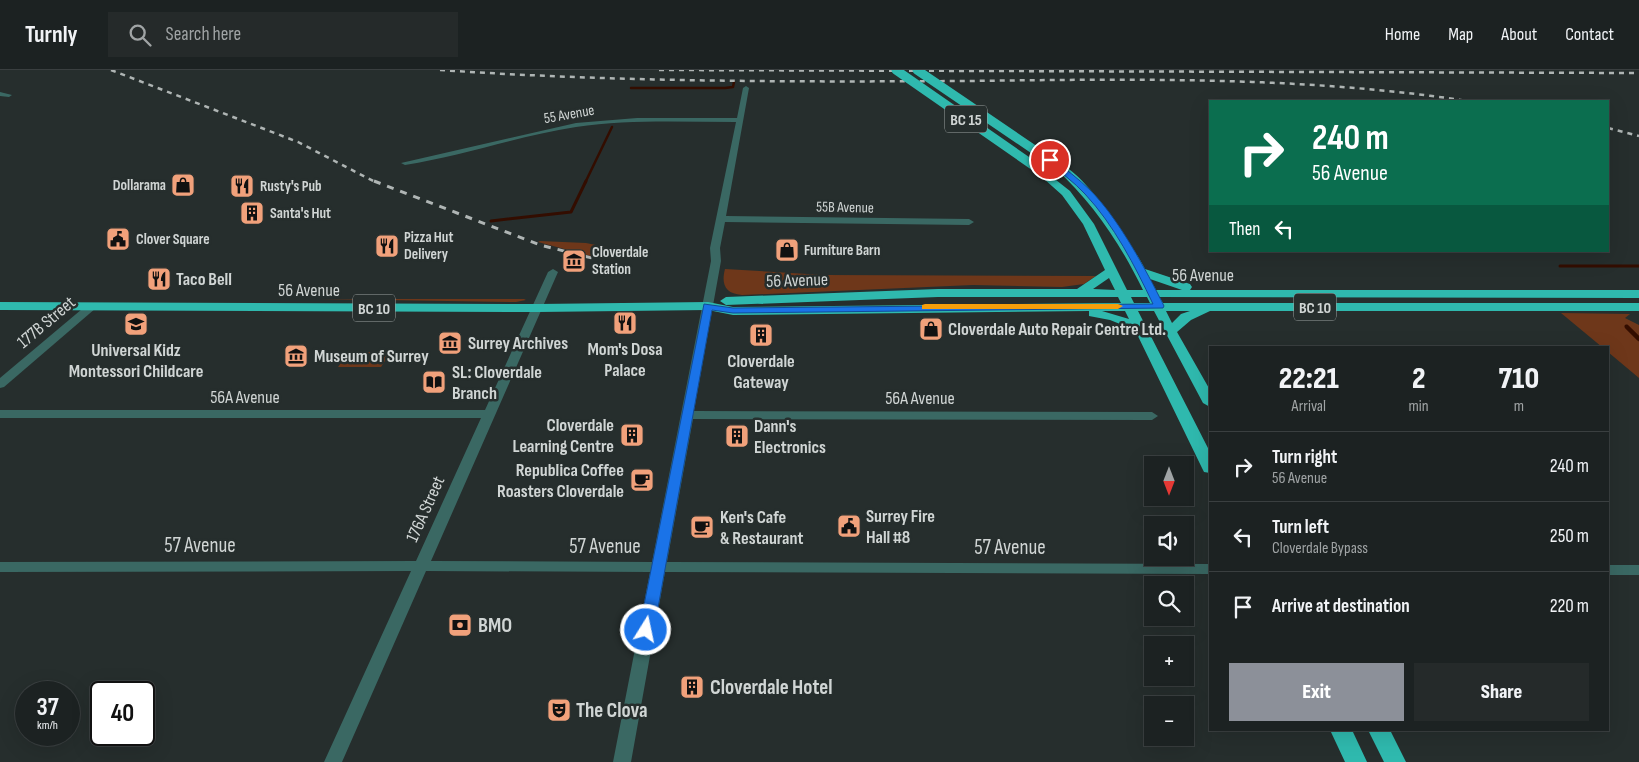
<!DOCTYPE html>
<html lang="en">
<head>
<meta charset="utf-8">
<style>
	:root { --surface:#1c2222; --page:#252a2a; --text:#f1f3f6; --muted:#a0a4a5; --line:#3a3f40; --accent:#8c9099 }
	body { margin:0; font-family:"Sofia Sans Condensed",sans-serif; background:var(--page); color:var(--text); height:100vh; display:flex; flex-direction:column; font-size:19px; white-space:nowrap }
	* { box-sizing:border-box; margin:0 }
	p { font-size:16px; color:var(--muted) }
	.icon { flex:none; width:28px; height:28px; fill:none; stroke:currentColor; stroke-width:2; stroke-linecap:round; stroke-linejoin:round }
	.map { position:relative; flex:1; overflow:hidden }
	.drawer { position:absolute; left:1209px; top:276px; width:400px; height:385px; display:flex; flex-direction:column; background:var(--surface); border-radius:0px; box-shadow:0 5px 20px #0002,0 0 0 1px var(--line) }
	.drawer>* { flex:none }
	.top-card { position:absolute; left:1209px; top:30px; width:400px; height:152px; border-radius:0px; box-shadow:0 5px 20px #0002,0 0 0 1px var(--line); background:#0b6e4f; color:#fff; overflow:hidden }
	.needle { width:32px; rotate:180deg }
	.tools { position:absolute; left:1144px; top:386px; display:grid; gap:10px }
	.tools a { display:grid; place-items:center; width:50px; height:50px; border-radius:0px; background:var(--surface); box-shadow:0 5px 20px #0002,0 0 0 1px var(--line); font-size:25px }
	.speed { position:absolute; left:15px; top:611px; display:flex; gap:10px; font-size:25px; font-weight:700; text-align:center }
	.speed>* { display:grid; place-content:center; width:65px; height:65px; border-radius:50%; background:var(--surface); box-shadow:0 5px 20px #0002,0 0 0 1px var(--line); line-height:1 }
	.speed small { font-size:12px; font-weight:400 }
	.speed .limit { border:2px solid #111; border-radius:8px; background:#fff; color:#111 }
	.pin { position:absolute; display:grid; place-items:center; width:42px; height:42px; color:#fff; margin:-21px; border:2px solid #fff; border-radius:50%; box-shadow:0 1px 5px #0007 }
	.me { position:absolute; width:55px; margin:-28px; rotate:10deg; stroke-linejoin:round; filter:drop-shadow(0 0 4px #0008) }
	.turn { display:flex; align-items:center; gap:18px; height:105px; padding:0 20px; font-size:22px }
	.turn .icon { width:65px; height:65px; stroke-width:2.5 }
	.turn b { display:block; font-size:35px; line-height:42px }
	.then { display:flex; align-items:center; height:48px; padding:0 20px; background:#0003; gap:10px; font-size:19px }
	.eta { display:flex; justify-content:space-evenly; align-items:center; height:85px; text-align:center }
	.eta b { font-size:30px; font-weight:800; line-height:35px }
	.action { display:flex; gap:10px; margin-top:auto; padding:10px 20px }
	.action a { flex:1; height:58px; border-radius:0px; background:var(--accent); color:#fff; font-size:20px; font-weight:800; line-height:58px; text-align:center }
	.action a+a { background:var(--page); color:var(--text) }
	ul { padding:0; list-style:none }
	li { display:flex; align-items:center; gap:15px; height:70px; padding:0 20px; border-top:1px solid var(--line) }
	li div { flex:1 }
	li b { display:block; font-size:19px }
	li em { font-style:normal }
	header { display:flex; align-items:center; gap:30px; box-sizing:border-box; height:70px; padding:0 25px; background:var(--surface); border-bottom:1px solid var(--line) }
	header strong { font-size:24px }
	nav { display:flex; gap:28px; margin-inline-start:auto; font-size:18px }
	.search { width:350px; height:45px; background:var(--page); display:flex; align-items:center; gap:12px; box-sizing:border-box; padding:0 18px; border-radius:0px; color:var(--muted); font-size:19px }
	.map>svg:first-child { display:block }
	.green { fill:#6e371a }
	.lines { fill:none; stroke-linecap:round; stroke-linejoin:round }
	.stream-far2 { stroke:#330d00; stroke-width:2.5 }
	.stream-far1 { stroke:#330d00; stroke-width:3 }
	.stream { stroke:#330d00; stroke-width:4.5 }
	.minor { fill:#3a6863; fill-rule:evenodd }
	.highway { fill:#2fb9ae; fill-rule:evenodd }
	.rail-far1 { stroke:#afb5b4; stroke-width:2.5; stroke-dasharray:5 5; stroke-linecap:butt }
	.rail { stroke:#afb5b4; stroke-width:3; stroke-dasharray:7 7; stroke-linecap:butt }
	.highway-bridge { stroke:#2fb9ae; stroke-width:9 }
	.route { fill:#1a73e8; stroke:#114b97 }
	.slow { fill:#f59e0b }
	.labels { text-anchor:middle; stroke-width:5; stroke-linejoin:round; paint-order:stroke }
	.far-street-label { font-size:15px; fill:#d0d5d4; stroke:#262e2d }
	.far-poi-label { font-size:15px; font-weight:bold; fill:#d0d5d4; stroke:#262e2d; text-anchor:start }
	.shield { fill:#262e2d; stroke:#9da3a2; stroke-width:1 }
	.shield-label { font-size:16px; font-weight:bold; fill:#d0d5d4 }
	.street-label { font-size:18px; fill:#d0d5d4; stroke:#262e2d }
	.poi-label { font-size:18px; font-weight:bold; fill:#d0d5d4; stroke:#262e2d; text-anchor:start }
	.near-street-label { font-size:21px; fill:#d0d5d4; stroke:#262e2d }
	.near-poi-label { font-size:21px; font-weight:bold; fill:#d0d5d4; stroke:#262e2d; text-anchor:start }
</style>
</head>
<body>
<header>
<strong>Turnly</strong>
<div class="search"><svg class="icon" aria-label="search" viewBox="0 0 24 24"><circle cx="10" cy="10" r="6"/><path d="M15 15l6 6"/></svg>Search here</div>
<nav><a>Home</a><a>Map</a><a>About</a><a>Contact</a></nav>
</header>
<div class="map">
<svg width="1639" height="692" viewBox="0 0 1639 692">
	<rect width="100%" height="100%" fill="#262e2d"/>
	<g class="green">
		<polygon points="540,171 586,173 611,178 598,188 538,172"/>
		<path d="M725 199 824 205 1096 206 1084 214 1062 217 973 215 742 225C725 224 721 214 725 199Z"/>
		<polygon points="320,229 524,229 526,230 516,232"/>
		<polygon points="1561,243 1630,244 1625,248 1639,255 1639,308 1608,282 1608,278 1602,277"/>
		<polygon points="349,282 391,282 381,297 338,297"/>
	</g>
	<g class="lines">
		<g class="stream-far2">
			<polyline points="631,18 725,18 733,17 734,12"/>
			<polyline points="585,113 612,57"/>
		</g>
		<g class="stream-far1">
			<polyline points="491,151 571,142 586,111"/>
			<polyline points="1560,196 1639,196"/>
			<polyline points="1626,256 1628,258"/>
		</g>
		<polyline class="stream" points="1627,257 1639,269"/>
		<g class="minor">
			<path d="M746 16 749 18 726 146 969 149 974 152 969 155 725 152 720 178 721 191 694 341 1152 342 1158 346 1152 350 693 349 667 492 1210 494V504L665 502 631 692H613L650 502 426 501 342 692H324L411 501 0 502V492L416 491 481 348H0V340H485L548 202 553 199 558 202 431 491 652 492 711 191 710 178 736 52C683 52 629 49 576 57 518 66 463 86 405 95L401 93 576 53 637 48H737L743 18Z"/>
			<polygon points="0,22 12,25 9,27 0,26"/>
			<polygon points="92,233 97,236 96,238 4,317 0,318 0,308 88,234"/>
			<rect x="1608" y="495" width="31" height="10"/>
		</g>
		<g class="highway">
			<path d="M1058 93C1084 101 1132 174 1145 199L1190 214 1192 217 1190 220H1639V228L1159 227 1163 233H1639V241H1210L1191 250 1177 262 1210 320V337L1203 333 1154 241H1138L1210 382V403L1204 402 1202 398 1135 260 1110 250 1089 246V241L733 245 708 240 538 242 0 240V232L538 234 708 232 733 237 1121 233 1118 227H938L726 235 720 231 726 227 938 219H1077L1105 200 1083 154 1062 125 1034 100 1032 98 1037 95 1070 121 1094 154 1127 220H1143C1120 173 1093 133 1055 98L1053 96ZM1109 208 1115 220 1093 219ZM1150 209 1182 220H1156ZM1131 227H1147L1150 233H1134ZM1102 241H1125L1129 249ZM1166 241H1190L1181 244 1172 253Z"/>
			<polygon points="1330,660 1352,660 1367,692 1345,692"/>
			<polygon points="1368,660 1390,660 1406,692 1384,692"/>
		</g>
		<g class="rail-far1">
			<polyline points="111,0 298,72 377,113"/>
			<path d="M440 0C616 12 791 12 967 11 1134 9 1302 6 1468 31"/>
			<polyline points="659,0 1639,3"/>
			<polyline points="1608,58 1639,66"/>
		</g>
		<polyline class="rail" points="374,111 540,175 592,188"/>
		<g class="highway-bridge">
			<polyline points="896,0 1037,98"/>
			<polyline points="917,0 1058,96"/>
		</g>
	</g>
	<path class="route" d="M1047 88H1052C1065 99 1079 109 1090 120 1119 149 1146 200 1164 236L1163 238 733 243 712 240 654 560 651 564H641L639 560 704 234 733 238 1153 234C1135 196 1114 155 1085 124 1074 112 1060 102 1047 91Z"/>
	<polygon class="slow" points="925,234 1118,234 1123,236 1118,239 922,239 922,235"/>
	<defs>
		<g id="shop-square" transform="scale(1.25)"><rect x="-9" y="-9" width="18" height="18" rx="4" fill="#f1a17b" stroke="#262e2d"/><path d="M-5-2.5h2.3a2.7 3.5 0 0 1 5.4 0H5L5.5 6h-11ZM-1.5-2.5h3a1.5 2.3 0 0 0-3 0Z" fill="#111"/></g>
		<g id="restaurant-square" transform="scale(1.25)"><rect x="-9" y="-9" width="18" height="18" rx="4" fill="#f1a17b" stroke="#262e2d"/><path d="M-5-6h1v4h1v-4h1v4h1v-4h1v5L-1.5 .5V6h-2V.5L-5-1ZM5-6V6H3V1.5H1.5Q1.5-4 5-6Z" fill="#111"/></g>
		<g id="building-square" transform="scale(1.25)"><rect x="-9" y="-9" width="18" height="18" rx="4" fill="#f1a17b" stroke="#262e2d"/><path d="M-4-6H4V6H1V3H-1V6H-4ZM-2.5-4.3h1.7v1.8h-1.7ZM.8-4.3h1.7v1.8H.8ZM-2.5-1h1.7V.8h-1.7ZM.8-1h1.7V.8H.8Z" fill="#111"/></g>
		<g id="civic-square" transform="scale(1.25)"><rect x="-9" y="-9" width="18" height="18" rx="4" fill="#f1a17b" stroke="#262e2d"/><path d="M-.6-6.5H3V-4.5H.6V-3L4-1V1h2V6H-6V1h2V-1L-.6-3ZM-1.2 2.5V6h2.4V2.5Z" fill="#111"/></g>
		<g id="museum-square" transform="scale(1.25)"><rect x="-9" y="-9" width="18" height="18" rx="4" fill="#f1a17b" stroke="#262e2d"/><path d="M0-6L6-3V-2H-6V-3ZM-5-1h2V3h-2ZM-1-1h2V3h-2ZM3-1h2V3H3ZM-6 4H6V6H-6Z" fill="#111"/></g>
		<g id="school-square" transform="scale(1.25)"><rect x="-9" y="-9" width="18" height="18" rx="4" fill="#f1a17b" stroke="#262e2d"/><path d="M0-5L7-2L0 1L-7-2ZM-4 1L0 2.5L4 1V4Q0 6-4 4Z" fill="#111"/></g>
		<g id="library-square" transform="scale(1.25)"><rect x="-9" y="-9" width="18" height="18" rx="4" fill="#f1a17b" stroke="#262e2d"/><path d="M-6-4Q-3-5.5-.7-3.5V5Q-3 3-6 4ZM6-4Q3-5.5 .7-3.5V5Q3 3 6 4Z" fill="#111"/></g>
		<g id="cafe-square" transform="scale(1.25)"><rect x="-9" y="-9" width="18" height="18" rx="4" fill="#f1a17b" stroke="#262e2d"/><path d="M-5.5-4.5H6V0H3Q3 3.5 0 3.5H-2.5Q-5.5 3.5-5.5 0ZM3-3.2v2h1.7v-2ZM-6 4.5H4V6H-6Z" fill="#111"/></g>
		<g id="bank-square" transform="scale(1.25)"><rect x="-9" y="-9" width="18" height="18" rx="4" fill="#f1a17b" stroke="#262e2d"/><path d="M-6-4H6V4H-6ZM0-2.3a2.3 2.3 0 1 0 0 4.6a2.3 2.3 0 1 0 0-4.6Z" fill="#111"/></g>
		<g id="theatre-square" transform="scale(1.25)"><rect x="-9" y="-9" width="18" height="18" rx="4" fill="#f1a17b" stroke="#262e2d"/><path d="M-5-5.5Q0-4 5-5.5V0Q5 5 0 6Q-5 5-5 0ZM-3.3-2.5H-1v1.5H-3.3ZM1-2.5H3.3v1.5H1ZM-2.8 1Q0 5.5 2.8 1Z" fill="#111"/></g>
	</defs>
	<g fill-rule="evenodd">
		<use href="#shop-square" x="183" y="115"/>
		<use href="#restaurant-square" x="242" y="116"/>
		<use href="#building-square" x="252" y="143"/>
		<use href="#civic-square" x="118" y="169"/>
		<use href="#restaurant-square" x="387" y="176"/>
		<use href="#shop-square" x="787" y="180"/>
		<use href="#museum-square" x="574" y="191"/>
		<use href="#restaurant-square" x="159" y="209"/>
		<use href="#restaurant-square" x="625" y="253"/>
		<use href="#school-square" x="136" y="254"/>
		<use href="#shop-square" x="931" y="259"/>
		<use href="#building-square" x="761" y="265"/>
		<use href="#museum-square" x="450" y="273"/>
		<use href="#museum-square" x="296" y="286"/>
		<use href="#library-square" x="434" y="312"/>
		<use href="#building-square" x="632" y="365"/>
		<use href="#building-square" x="737" y="366"/>
		<use href="#cafe-square" x="642" y="410"/>
		<use href="#civic-square" x="849" y="456"/>
		<use href="#cafe-square" x="702" y="457"/>
		<use href="#bank-square" x="460" y="555"/>
		<use href="#building-square" x="692" y="617"/>
		<use href="#theatre-square" x="559" y="640"/>
	</g>
	<g class="labels">
		<g class="far-street-label">
			<text transform="translate(569 44) rotate(-10)" y="5">55 Avenue</text>
			<text transform="translate(845 137) rotate(1)" y="5">55B Avenue</text>
		</g>
		<g class="far-poi-label">
			<text x="166" y="120" text-anchor="end">Dollarama</text>
			<text x="260" y="121">Rusty's Pub</text>
			<text x="270" y="148">Santa's Hut</text>
			<text x="404" y="172">Pizza Hut<tspan x="404" dy="17">Delivery</tspan></text>
			<text x="136" y="174">Clover Square</text>
			<text x="804" y="185">Furniture Barn</text>
			<text x="592" y="187">Cloverdale<tspan x="592" dy="17">Station</tspan></text>
		</g>
		<g class="shield">
			<rect x="945" y="35.5" width="42" height="27" rx="4"/>
			<rect x="1294" y="223.5" width="42" height="27" rx="4"/>
			<rect x="353" y="224.5" width="42" height="27" rx="4"/>
		</g>
		<g class="shield-label">
			<text x="966" y="55">BC 15</text>
			<text x="1315" y="243">BC 10</text>
			<text x="374" y="244">BC 10</text>
		</g>
		<g class="street-label">
			<text x="1203" y="211">56 Avenue</text>
			<text transform="translate(797 210) rotate(-2)" y="6">56 Avenue</text>
			<text x="309" y="226">56 Avenue</text>
			<text transform="translate(46 252) rotate(-40)" y="6">177B Street</text>
			<text x="245" y="333">56A Avenue</text>
			<text x="920" y="334">56A Avenue</text>
			<text transform="translate(425 439) rotate(-66)" y="6">176A Street</text>
		</g>
		<g class="poi-label">
			<text x="176" y="215">Taco Bell</text>
			<text x="948" y="265">Cloverdale Auto Repair Centre Ltd.</text>
			<text x="468" y="279">Surrey Archives</text>
			<text x="625" y="285" text-anchor="middle">Mom's Dosa<tspan x="625" dy="21">Palace</tspan></text>
			<text x="136" y="286" text-anchor="middle">Universal Kidz<tspan x="136" dy="21">Montessori Childcare</tspan></text>
			<text x="314" y="292">Museum of Surrey</text>
			<text x="761" y="297" text-anchor="middle">Cloverdale<tspan x="761" dy="21">Gateway</tspan></text>
			<text x="452" y="308">SL: Cloverdale<tspan x="452" dy="21">Branch</tspan></text>
			<text x="614" y="361" text-anchor="end">Cloverdale<tspan x="614" dy="21">Learning Centre</tspan></text>
			<text x="754" y="362">Dann's<tspan x="754" dy="21">Electronics</tspan></text>
			<text x="624" y="406" text-anchor="end">Republica Coffee<tspan x="624" dy="21">Roasters Cloverdale</tspan></text>
			<text x="866" y="452">Surrey Fire<tspan x="866" dy="21">Hall #8</tspan></text>
			<text x="720" y="453">Ken's Cafe<tspan x="720" dy="21">&amp; Restaurant</tspan></text>
		</g>
		<g class="near-street-label">
			<text x="200" y="482">57 Avenue</text>
			<text x="605" y="483">57 Avenue</text>
			<text x="1010" y="484">57 Avenue</text>
		</g>
		<g class="near-poi-label">
			<text x="478" y="562">BMO</text>
			<text x="710" y="624">Cloverdale Hotel</text>
			<text x="576" y="647">The Clova</text>
		</g>
	</g>
</svg>
<div class="tools">
<a><svg class="needle" viewBox="-14 -14 28 28"><path d="M0-13l5 13h-10z" fill="#e53935"/><path d="M0 13l5-13h-10z" fill="#a0a4a5"/></svg></a>
<a><svg class="icon" aria-label="sound" viewBox="0 0 24 24"><path d="M4 9h4l5-4v14l-5-4H4zM17 9q2 3 0 6"/></svg></a>
<a><svg class="icon" aria-label="search" viewBox="0 0 24 24"><circle cx="10" cy="10" r="6"/><path d="M15 15l6 6"/></svg></a>
<a>+</a>
<a>−</a>
</div>
<div class="speed"><div>37<small>km/h</small></div><div class="limit">40</div></div>
<div class="pin" style="left:1050px;top:90px;background:#d93025"><svg class="icon" aria-label="arrive" viewBox="0 0 24 24"><path d="M6 21V4h12l-3 4 3 4H6"/></svg></div>
<svg class="me" style="left:646px;top:560px" viewBox="-20 -20 40 40"><circle r="17" fill="#1a73e8" stroke="#fff" stroke-width="3"/><path d="M0-11L8 9 0 5-8 9z" fill="#fff"/></svg>
<div class="top-card">
<div class="turn"><svg class="icon" aria-label="right" viewBox="0 0 24 24"><path d="M7 20v-9h11M14 6l5 5-5 5"/></svg><div><b>240 m</b>56 Avenue</div></div>
<div class="then">Then<svg class="icon" aria-label="left" viewBox="0 0 24 24"><path d="M17 20v-9H6M10 6l-5 5 5 5"/></svg></div>
</div>
<section class="drawer">
<div class="eta">
<div><b>22:21</b><p>Arrival</p></div>
<div><b>2</b><p>min</p></div>
<div><b>710</b><p>m</p></div>
</div>
<ul>
<li><svg class="icon" aria-label="right" viewBox="0 0 24 24"><path d="M7 20v-9h11M14 6l5 5-5 5"/></svg><div><b>Turn right</b><p>56 Avenue</p></div><em>240 m</em></li>
<li><svg class="icon" aria-label="left" viewBox="0 0 24 24"><path d="M17 20v-9H6M10 6l-5 5 5 5"/></svg><div><b>Turn left</b><p>Cloverdale Bypass</p></div><em>250 m</em></li>
<li><svg class="icon" aria-label="arrive" viewBox="0 0 24 24"><path d="M6 21V4h12l-3 4 3 4H6"/></svg><div><b>Arrive at destination</b></div><em>220 m</em></li>
</ul>
<div class="action"><a>Exit</a><a>Share</a></div>
</section>
</div>
</body>
</html>
